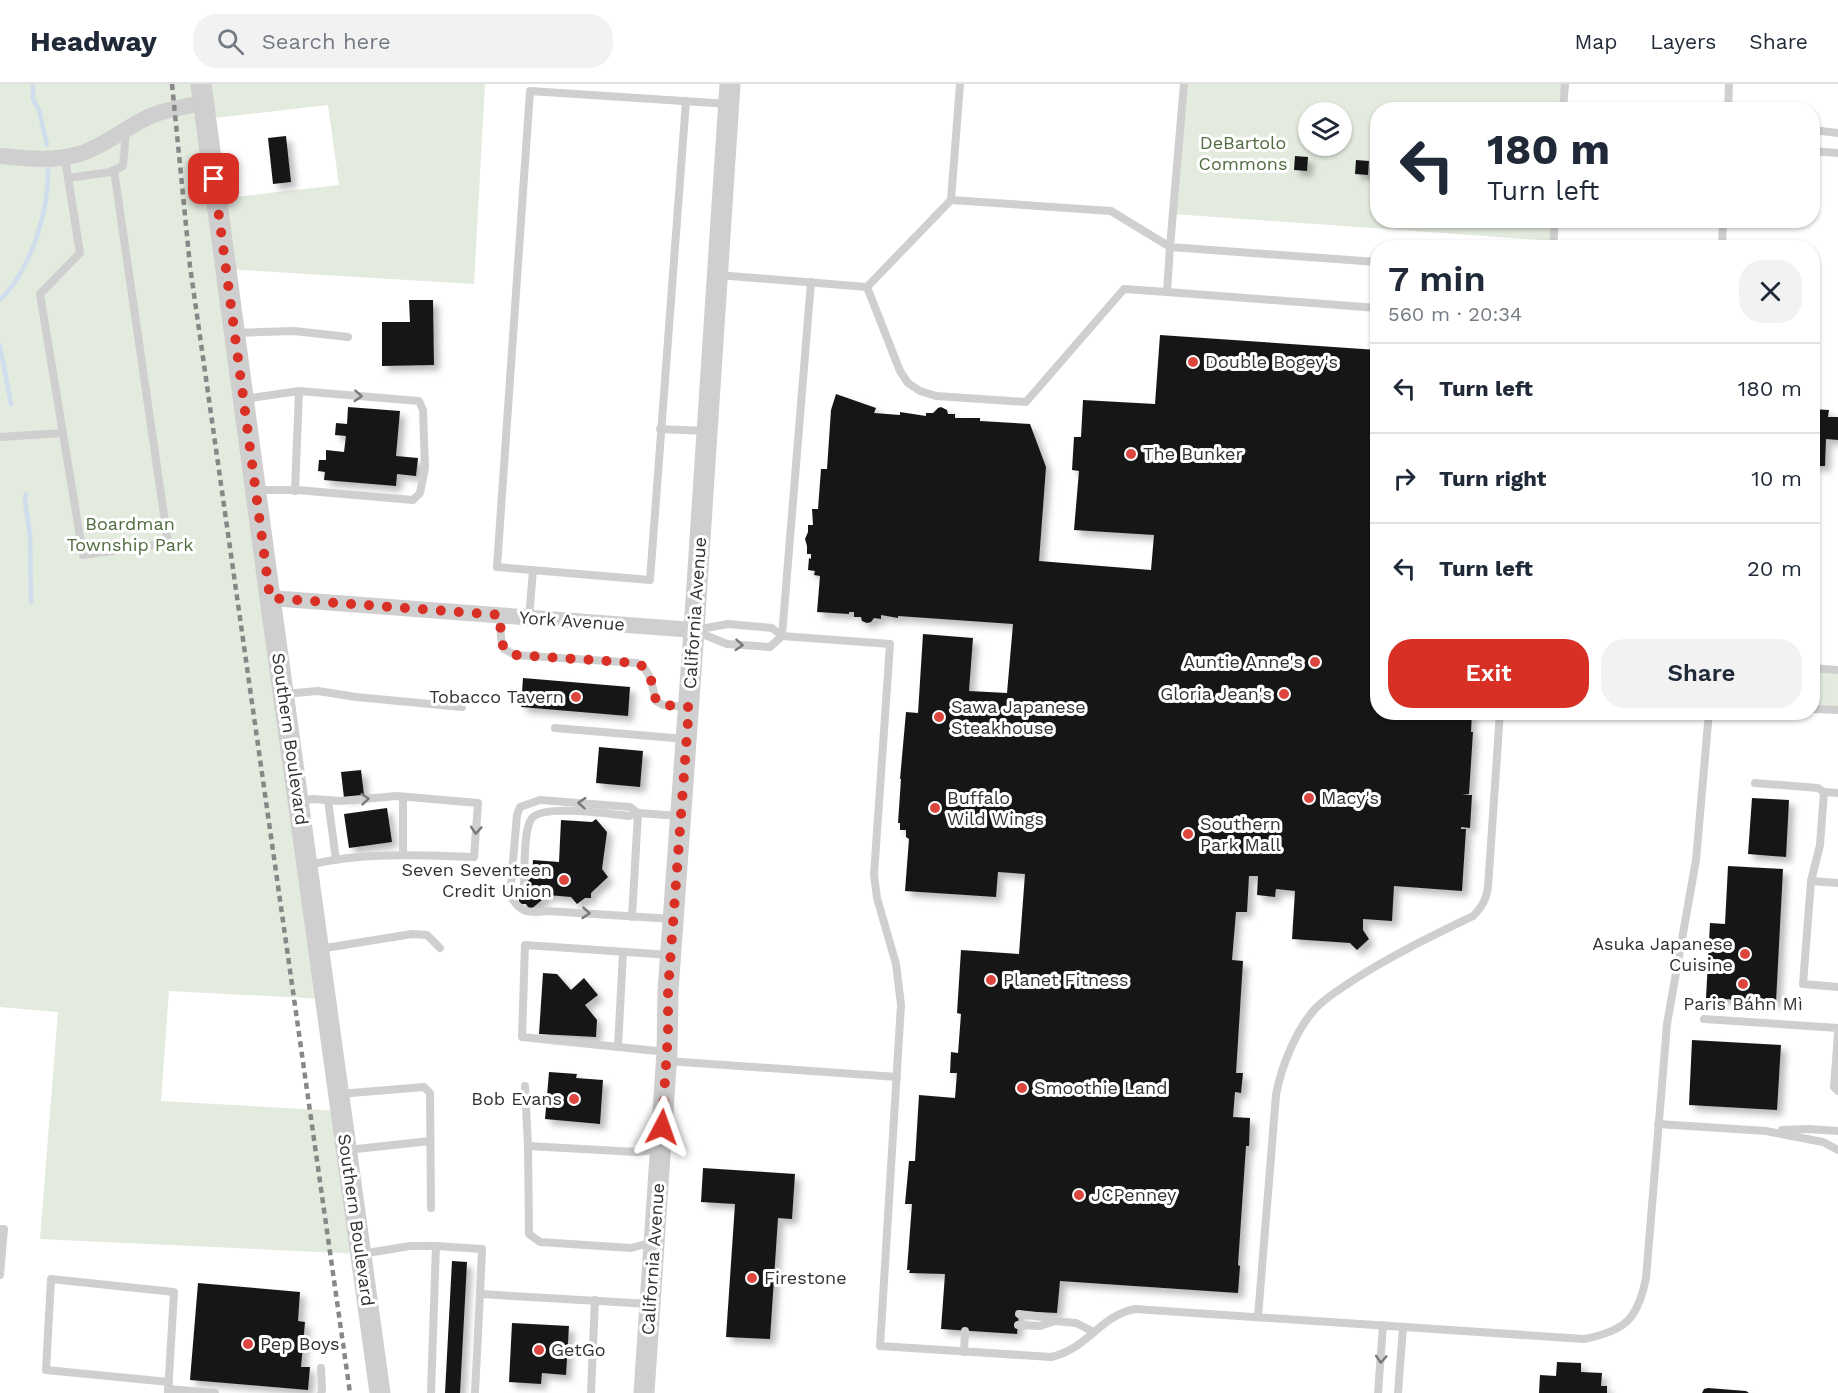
<!DOCTYPE html>
<html lang="en">
<head>
<meta charset="utf-8">
<style>
	:root { --surface:#fff; --page:#f2f2f3; --text:#1f2937; --muted:#747a83; --line:#e0e1e3; --accent:#d93025 }
	body { margin:0; font-family:"Work Sans",sans-serif; background:var(--page); color:var(--text); height:100vh; display:flex; flex-direction:column; font-size:22px; white-space:nowrap }
	* { box-sizing:border-box; margin:0 }
	p { font-size:20px; color:var(--muted) }
	.icon { flex:none; width:33px; height:33px; fill:none; stroke:currentColor; stroke-width:2; stroke-linecap:round; stroke-linejoin:round }
	.map { position:relative; flex:1; overflow:hidden }
	.details { position:absolute; left:1370px; top:156px; width:450px; height:480px; display:flex; flex-direction:column; background:var(--surface); border-radius:24px; box-shadow:0 2px 4px #0004 }
	.details>* { flex:none }
	.hud { position:absolute; left:1370px; top:18px; width:450px; height:126px; border-radius:24px; box-shadow:0 2px 4px #0004; background:#fff; color:var(--text); overflow:hidden }
	.fabs { position:absolute; left:1298px; top:18px; display:grid; gap:12px }
	.fabs a { display:grid; place-items:center; width:54px; height:54px; border-radius:50%; background:var(--surface); box-shadow:0 2px 4px #0004; font-size:30px }
	.pin { position:absolute; display:grid; place-items:center; width:51px; height:51px; color:#fff; margin:-26px; border-radius:12px; box-shadow:0 3px 9px #0006 }
	.me { position:absolute; width:66px; margin:-33px; rotate:4deg; stroke-linejoin:round; filter:drop-shadow(0 0 4px #0008) }
	.turn { display:flex; align-items:center; gap:21px; height:126px; padding:0 18px; font-size:27px }
	.turn .icon { width:78px; height:78px; stroke-width:2.5 }
	.turn b { display:block; font-size:42px; line-height:51px }
	.round { display:grid; place-items:center; flex:none; width:63px; height:63px; border-radius:24px; background:var(--page) }
	.summary { display:flex; align-items:center; justify-content:space-between; height:102px; padding:0 18px }
	h1 { font-size:36px; font-weight:600; line-height:45px }
	.cta { display:flex; gap:12px; margin-top:auto; padding:12px 18px }
	.cta a { flex:1; height:69px; border-radius:24px; background:var(--accent); color:#fff; font-size:24px; font-weight:600; line-height:69px; text-align:center }
	.cta a+a { background:var(--page); color:var(--text) }
	ul { padding:0; list-style:none }
	li { display:flex; align-items:center; gap:18px; height:90px; padding:0 18px; border-top:2px solid var(--line) }
	li div { flex:1 }
	li b { display:block; font-size:22px }
	li em { font-style:normal }
	header { display:flex; align-items:center; gap:36px; box-sizing:border-box; height:84px; padding:0 30px; background:var(--surface); border-bottom:2px solid var(--line) }
	header strong { font-size:28px }
	nav { display:flex; gap:33px; margin-inline-start:auto; font-size:21px }
	.search { width:420px; height:54px; background:var(--page); display:flex; align-items:center; gap:15px; box-sizing:border-box; padding:0 21px; border-radius:24px; color:var(--muted); font-size:22px }
	.map>svg:first-child { display:block }
	.green { fill:#e3eade; fill-rule:evenodd }
	.lines { fill:none; stroke-linecap:round; stroke-linejoin:round }
	.stream { stroke:#cfddec; stroke-width:4.5 }
	.building { fill:#191919; filter:url(#shadow) }
	.service { stroke:#cfcfcf; stroke-width:8 }
	.minor { stroke:#cfcfcf; stroke-width:16 }
	.tertiary { stroke:#cfcfcf; stroke-width:21 }
	.rail { stroke:#878787; stroke-width:4.5; stroke-dasharray:6 4.5; stroke-linecap:butt }
	.oneway { stroke:#797979 }
	.route { stroke:#d93025; stroke-width:10; stroke-dasharray:0 18 }
	.poi-dot { fill:#dd453f; stroke:#fff; stroke-width:2 }
	.labels { text-anchor:middle; stroke-width:6; stroke-linejoin:round; paint-order:stroke }
	.park-label { font-size:18px; fill:#506c40; stroke:#fff }
	.poi-label { font-size:18px; fill:#323232; stroke:#fff; text-anchor:start }
	.street-label { font-size:18px; fill:#323232; stroke:#fff }
</style>
</head>
<body>
<header>
<strong>Headway</strong>
<div class="search"><svg class="icon" aria-label="search" viewBox="0 0 24 24"><circle cx="10" cy="10" r="6"/><path d="M15 15l6 6"/></svg>Search here</div>
<nav><a>Map</a><a>Layers</a><a>Share</a></nav>
</header>
<div class="map">
<svg width="1838" height="1309" viewBox="0 0 1838 1309">
	<defs>
		<filter id="shadow"><feDropShadow dx="5.5" dy="5.5" stdDeviation="3" flood-color="#0004"/></filter>
	</defs>
	<rect width="100%" height="100%" fill="#fff"/>
	<g class="green">
		<path d="M0 0H485L474 200 226 185 326 915 169 907 161 1017 341 1027 361 1170 40 1155 58 928 0 923ZM328 21 339 101 217 115 206 35Z"/>
		<path d="M1184 0H1565L1563 25 1377 26V136L1555 137 1554 157 1173 130ZM1308 28H1341V62H1308Z"/>
		<polygon points="1812,584 1838,586 1838,626 1812,625"/>
	</g>
	<g class="lines">
		<g class="stream">
			<polyline points="33,0 33,15 39,26 47,61"/>
			<path d="M0 216C31 186 49 127 48 85"/>
			<polyline points="0,262 11,320"/>
			<polyline points="26,410 25,417 30,451 31,518"/>
		</g>
	</g>
	<g class="building">
		<polygon points="286,52 291,98 273,100 268,54"/>
		<polygon points="1295,72 1308,73 1307,87 1294,86"/>
		<polygon points="1356,76 1369,77 1368,91 1355,90"/>
		<polygon points="409,216 433,216 434,281 382,282 382,238 410,238"/>
		<polygon points="1160,251 1377,266 1377,628 1472,628 1471,648 1473,648 1469,710 1462,711 1472,711 1470,744 1461,743 1461,745 1466,745 1462,807 1394,802 1392,837 1363,835 1363,846 1369,855 1357,866 1350,859 1292,855 1295,807 1276,805 1275,813 1257,811 1258,792 1249,792 1247,828 1236,828 1232,876 1243,877 1236,989 1243,989 1241,1009 1235,1008 1233,1033 1250,1034 1249,1062 1246,1062 1238,1181 1240,1182 1238,1209 1060,1197 1057,1229 1019,1227 1017,1250 941,1245 945,1190 909,1189 910,1186 907,1186 912,1120 905,1120 909,1077 915,1077 919,1011 955,1014 957,989 950,989 951,968 958,969 961,930 957,929 961,866 1019,870 1025,790 998,788 996,813 905,807 909,755 906,753 906,746 900,746 900,739 898,739 901,695 900,695 906,628 918,629 923,550 973,554 969,607 1007,609 1013,540 898,532 898,534 881,531 881,535 874,534 871,538 867,539 862,537 861,533 854,533 854,528 849,528 849,530 817,528 820,492 814,491 815,487 808,486 809,474 811,475 811,470 807,470 807,462 805,455 808,448 808,441 813,441 812,425 818,425 821,385 827,385 831,326 836,310 876,324 874,329 900,331 900,328 926,332 926,329 933,329 938,324 941,323 947,326 948,330 955,330 955,334 980,334 980,337 1030,340 1046,383 1039,477 1151,486 1154,451 1074,446 1079,387 1072,386 1074,353 1081,353 1083,316 1155,320"/>
		<polygon points="348,323 400,327 396,372 418,374 416,392 397,390 396,402 324,396 325,388 318,387 319,376 326,376 326,366 344,368 346,352 335,351 336,339 347,340"/>
		<polygon points="1812,325 1829,326 1828,333 1838,333 1838,356 1826,355 1825,382 1812,382"/>
		<polygon points="523,594 630,603 628,632 521,623"/>
		<polygon points="599,663 643,667 640,703 596,699"/>
		<polygon points="361,686 364,711 344,714 341,688"/>
		<polygon points="1752,714 1789,716 1786,773 1748,770"/>
		<polygon points="387,724 392,758 349,764 344,730"/>
		<polygon points="596,735 607,748 602,785 608,793 591,809 591,814 585,814 577,820 571,813 548,811 530,826 526,820 519,820 519,813 515,808 532,793 533,776 559,778 561,736 592,738"/>
		<polygon points="1728,782 1783,785 1776,918 1706,914 1710,839 1725,840"/>
		<polygon points="543,889 557,890 571,906 584,894 598,911 585,921 597,936 596,953 539,950"/>
		<polygon points="1692,956 1781,961 1777,1026 1689,1021"/>
		<polygon points="549,988 577,990 576,994 603,996 600,1040 545,1035"/>
		<polygon points="703,1084 795,1090 792,1135 778,1134 770,1255 726,1253 735,1120 701,1118"/>
		<polygon points="452,1177 467,1178 460,1309 445,1309"/>
		<polygon points="198,1199 300,1208 298,1237 305,1238 301,1283 310,1283 308,1306 190,1296"/>
		<polygon points="512,1239 569,1242 566,1291 542,1289 541,1300 509,1298"/>
		<polygon points="1557,1278 1581,1279 1581,1288 1602,1289 1601,1302 1607,1302 1607,1309 1539,1309 1540,1291 1556,1292"/>
		<polygon points="1708,1304 1746,1307 1749,1309 1702,1309 1704,1305"/>
	</g>
	<g class="lines">
		<g class="service">
			<polyline points="1184,0 1170,163 1377,178"/>
			<polyline points="686,17 650,496 497,483 530,7 729,20"/>
			<polyline points="1563,26 1565,0"/>
			<polyline points="1728,26 1729,0"/>
			<polyline points="1812,46 1838,49"/>
			<polyline points="1812,67 1838,69"/>
			<polyline points="65,73 68,94 110,88 123,82 126,47"/>
			<polyline points="68,94 80,169 40,210 83,471 168,459 114,86"/>
			<polyline points="951,116 1111,127 1170,163 1167,208 1377,224"/>
			<polyline points="1553,164 1555,136"/>
			<polyline points="1722,164 1723,136"/>
			<polyline points="718,191 867,203"/>
			<polyline points="867,203 900,287 908,299 920,307 936,312 1026,318 1124,205 1167,208"/>
			<polyline points="867,203 951,116 960,0"/>
			<polyline points="235,249 294,247 348,253"/>
			<polyline points="244,315 299,307 295,407"/>
			<polyline points="660,345 707,347"/>
			<polyline points="0,353 63,349"/>
			<polyline points="256,406 297,406 413,416 420,409 425,384 423,326 419,317 299,307"/>
			<path d="M500 531 501 555 504 565 515 571 637 579C651 585 652 603 656 617L663 621 687 623"/>
			<polyline points="529,534 533,486"/>
			<path d="M695 546 728 540 772 544 782 552 890 560 874 791 877 814 896 880 901 921 880 1262 1051 1273C1088 1265 1099 1232 1135 1225L1584 1255C1626 1247 1638 1234 1646 1194L1667 940 1696 776 1709 628"/>
			<polyline points="695,547 727,560 770,563 782,552 811,198"/>
			<polyline points="1812,584 1838,586"/>
			<polyline points="284,610 318,607 356,613 462,623"/>
			<polyline points="1812,625 1838,626"/>
			<polyline points="555,644 686,655"/>
			<polyline points="1755,699 1818,704 1824,708 1838,709"/>
			<polyline points="1824,708 1820,761 1811,797 1803,900 1838,903"/>
			<polyline points="403,713 403,770"/>
			<polyline points="328,716 336,776"/>
			<path d="M299 717 313 715 340 717 397 712 478 719 474 773C419 771 362 768 308 781"/>
			<path d="M638 729 630 723 540 716 520 723 517 731 510 811C520 829 527 829 547 827L673 835"/>
			<polyline points="1811,797 1838,799"/>
			<path d="M524 800C525 785 523 745 532 734 544 720 610 730 629 732L638 729 680 732"/>
			<polyline points="632,833 638,729"/>
			<polyline points="319,865 412,850 427,851 440,864"/>
			<polyline points="1704,935 1838,944"/>
			<polyline points="1838,950 1834,1003 1838,1007"/>
			<polyline points="618,963 623,868"/>
			<polyline points="667,968 522,953 525,861 670,871"/>
			<polyline points="667,977 897,993"/>
			<polyline points="525,1002 528,1062"/>
			<polyline points="339,1010 424,1003 430,1009 431,1124"/>
			<polyline points="1658,1040 1766,1047 1823,1058 1838,1066"/>
			<polyline points="1782,1046 1808,1045 1838,1047"/>
			<polyline points="347,1066 430,1057"/>
			<polyline points="0,1145 4,1145 0,1191"/>
			<polyline points="654,1158 631,1164 540,1158 529,1150 528,1062 637,1068 660,1065"/>
			<polyline points="361,1170 410,1162 436,1162 482,1165 480,1210"/>
			<polyline points="1019,1230 1043,1233 1055,1237 1076,1239 1094,1248"/>
			<path d="M1258 1233 1276 1011C1281 983 1296 946 1315 925 1326 913 1339 906 1352 897 1390 872 1432 852 1473 832 1482 823 1486 816 1488 803L1500 628"/>
			<polyline points="1018,1241 1040,1242 1055,1237"/>
			<polyline points="964,1268 965,1247"/>
			<polyline points="168,1305 215,1309"/>
			<polyline points="168,1309 174,1208 51,1195 46,1286 169,1298"/>
			<polyline points="321,1309 322,1306 321,1284"/>
			<polyline points="431,1309 436,1162"/>
			<polyline points="475,1309 480,1210 650,1220"/>
			<polyline points="591,1309 595,1216"/>
			<polyline points="1378,1309 1383,1241"/>
			<polyline points="1398,1309 1403,1243"/>
		</g>
		<g class="minor">
			<path d="M0 72C26 74 53 78 79 70 106 62 128 41 153 31 169 25 187 22 204 19"/>
			<polyline points="270,514 694,546"/>
		</g>
		<g class="tertiary">
			<polyline points="201,0 270,514 380,1309"/>
			<polyline points="644,1309 667,968 668,907 694,546 730,0"/>
		</g>
		<polyline class="rail" points="172,0 190,182 350,1309"/>
	</g>
	<defs><path id="oneway-chevron" d="M-2-3.5L2.5 0L-2 3.5" fill="none" stroke-width="1.6" stroke-linecap="round" stroke-linejoin="round" transform="scale(1.5)"/></defs>
	<g class="oneway">
		<use href="#oneway-chevron" transform="translate(358 312) rotate(4)"/>
		<use href="#oneway-chevron" transform="translate(739 561) rotate(4)"/>
		<use href="#oneway-chevron" transform="translate(365 715) rotate(-5)"/>
		<use href="#oneway-chevron" transform="translate(582 719) rotate(-176)"/>
		<use href="#oneway-chevron" transform="translate(476 746) rotate(94)"/>
		<use href="#oneway-chevron" transform="translate(586 829) rotate(4)"/>
		<use href="#oneway-chevron" transform="translate(1381 1275) rotate(94)"/>
	</g>
	<g class="lines">
		<path class="route" d="M214 95 270 514 500 531 501 555 504 565 515 571 637 579C651 585 653 603 656 617L663 621 689 623 668 907V950L662 1043"/>
	</g>
	<g class="poi-dot">
		<circle cx="1193" cy="278" r="6"/>
		<circle cx="1131" cy="370" r="6"/>
		<circle cx="1315" cy="578" r="6"/>
		<circle cx="1284" cy="610" r="6"/>
		<circle cx="576" cy="613" r="6"/>
		<circle cx="939" cy="633" r="6"/>
		<circle cx="1309" cy="714" r="6"/>
		<circle cx="935" cy="724" r="6"/>
		<circle cx="1188" cy="750" r="6"/>
		<circle cx="564" cy="796" r="6"/>
		<circle cx="1745" cy="870" r="6"/>
		<circle cx="991" cy="896" r="6"/>
		<circle cx="1743" cy="900" r="6"/>
		<circle cx="1022" cy="1004" r="6"/>
		<circle cx="574" cy="1015" r="6"/>
		<circle cx="1079" cy="1111" r="6"/>
		<circle cx="752" cy="1194" r="6"/>
		<circle cx="248" cy="1260" r="6"/>
		<circle cx="539" cy="1266" r="6"/>
	</g>
	<g class="labels">
		<g class="park-label">
			<text x="1243" y="65">DeBartolo<tspan x="1243" dy="21">Commons</tspan></text>
			<text x="130" y="446">Boardman<tspan x="130" dy="21">Township Park</tspan></text>
		</g>
		<g class="poi-label">
			<text x="1205" y="284">Double Bogey's</text>
			<text x="1143" y="376">The Bunker</text>
			<text x="1303" y="584" text-anchor="end">Auntie Anne's</text>
			<text x="1272" y="616" text-anchor="end">Gloria Jean's</text>
			<text x="564" y="619" text-anchor="end">Tobacco Tavern</text>
			<text x="951" y="629">Sawa Japanese<tspan x="951" dy="21">Steakhouse</tspan></text>
			<text x="947" y="720">Buffalo<tspan x="947" dy="21">Wild Wings</tspan></text>
			<text x="1321" y="720">Macy's</text>
			<text x="1200" y="746">Southern<tspan x="1200" dy="21">Park Mall</tspan></text>
			<text x="552" y="792" text-anchor="end">Seven Seventeen<tspan x="552" dy="21">Credit Union</tspan></text>
			<text x="1733" y="866" text-anchor="end">Asuka Japanese<tspan x="1733" dy="21">Cuisine</tspan></text>
			<text x="1003" y="902">Planet Fitness</text>
			<text x="1743" y="926" text-anchor="middle">Paris Báhn Mì</text>
			<text x="1034" y="1010">Smoothie Land</text>
			<text x="562" y="1021" text-anchor="end">Bob Evans</text>
			<text x="1091" y="1117">JCPenney</text>
			<text x="764" y="1200">Firestone</text>
			<text x="260" y="1266">Pep Boys</text>
			<text x="551" y="1272">GetGo</text>
		</g>
		<g class="street-label">
			<text transform="translate(695 529) rotate(-86)" y="6">California Avenue</text>
			<text transform="translate(572 537) rotate(4)" y="6">York Avenue</text>
			<text transform="translate(290 655) rotate(82)" y="6">Southern Boulevard</text>
			<text transform="translate(356 1136) rotate(82)" y="6">Southern Boulevard</text>
			<text transform="translate(653 1175) rotate(-86)" y="6">California Avenue</text>
		</g>
	</g>
</svg>
<div class="fabs">
<a><svg class="icon" aria-label="layers" viewBox="0 0 24 24"><path d="M12 4l9 5-9 5-9-5zM3 14l9 5 9-5"/></svg></a>
</div>
<div class="pin" style="left:214px;top:95px;background:#d93025"><svg class="icon" aria-label="arrive" viewBox="0 0 24 24"><path d="M6 21V4h12l-3 4 3 4H6"/></svg></div>
<svg class="me" style="left:662px;top:1043px" viewBox="-20 -20 40 40"><path d="M0-17L14 15 0 8-14 15z" fill="#d93025" stroke="#fff" stroke-width="4"/></svg>
<div class="hud">
<div class="turn"><svg class="icon" aria-label="left" viewBox="0 0 24 24"><path d="M17 20v-9H6M10 6l-5 5 5 5"/></svg><div><b>180 m</b>Turn left</div></div>
</div>
<section class="details">
<div class="summary"><div><h1>7 min</h1><p>560 m · 20:34</p></div><a class="round"><svg class="icon" aria-label="close" viewBox="0 0 24 24"><path d="M6 6l12 12M18 6L6 18"/></svg></a></div>
<ul>
<li><svg class="icon" aria-label="left" viewBox="0 0 24 24"><path d="M17 20v-9H6M10 6l-5 5 5 5"/></svg><div><b>Turn left</b></div><em>180 m</em></li>
<li><svg class="icon" aria-label="right" viewBox="0 0 24 24"><path d="M7 20v-9h11M14 6l5 5-5 5"/></svg><div><b>Turn right</b></div><em>10 m</em></li>
<li><svg class="icon" aria-label="left" viewBox="0 0 24 24"><path d="M17 20v-9H6M10 6l-5 5 5 5"/></svg><div><b>Turn left</b></div><em>20 m</em></li>
</ul>
<div class="cta"><a>Exit</a><a>Share</a></div>
</section>
</div>
</body>
</html>
